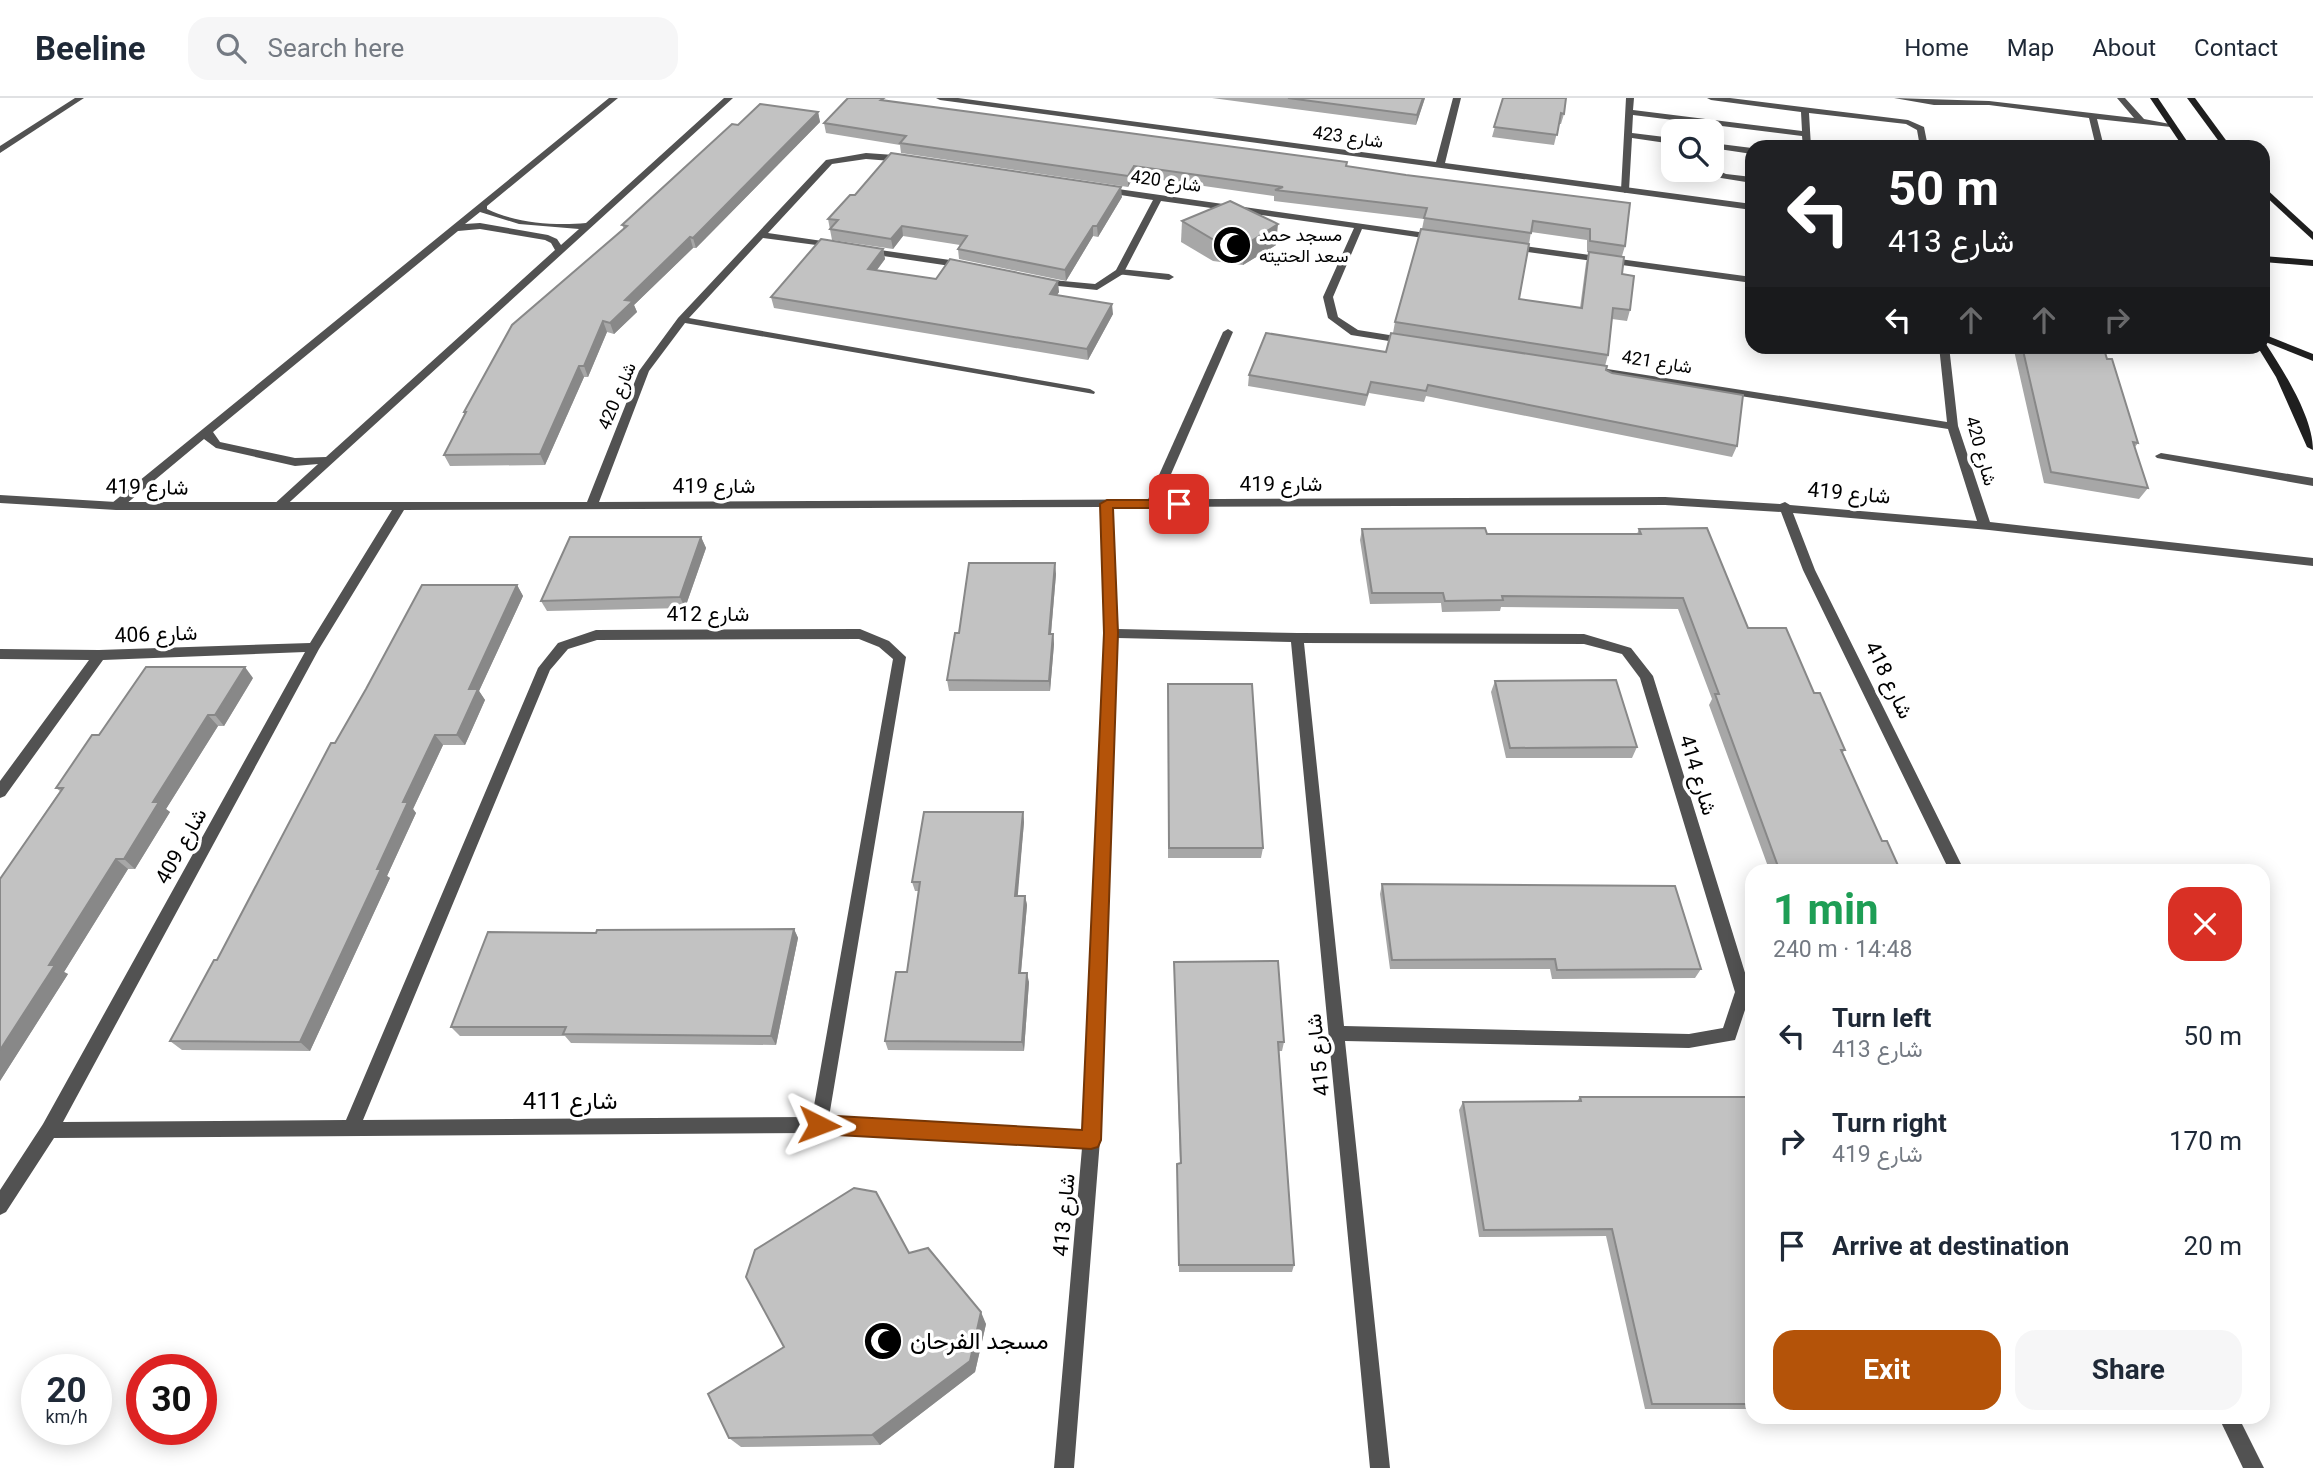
<!DOCTYPE html>
<html lang="en">
<head>
<meta charset="utf-8">
<style>
	:root { --surface:#fff; --page:#f6f6f7; --text:#1f2937; --muted:#747a83; --line:#e0e1e3; --accent:#b45309 }
	body { margin:0; font-family:Roboto,Vazirmatn,sans-serif; background:var(--page); color:var(--text); height:100vh; display:flex; flex-direction:column; font-size:26px; white-space:nowrap }
	* { box-sizing:border-box; margin:0 }
	p { font-size:23px; color:var(--muted) }
	.icon { flex:none; width:38px; height:38px; fill:none; stroke:currentColor; stroke-width:2; stroke-linecap:round; stroke-linejoin:round }
	.map { position:relative; flex:1; overflow:hidden }
	.details { position:absolute; left:1745px; top:766px; width:525px; height:560px; display:flex; flex-direction:column; background:var(--surface); border-radius:21px; box-shadow:0 4px 18px #0003 }
	.details>* { flex:none }
	.guide { position:absolute; left:1745px; top:42px; width:525px; height:214px; border-radius:21px; box-shadow:0 4px 18px #0003; background:#202124; color:#fff; overflow:hidden }
	.tools { position:absolute; left:1661px; top:21px; display:grid; gap:14px }
	.tools a { display:grid; place-items:center; width:63px; height:63px; border-radius:14px; background:var(--surface); box-shadow:0 4px 18px #0003; font-size:35px }
	.speed { position:absolute; left:21px; top:1256px; display:flex; gap:14px; font-size:35px; font-weight:700; text-align:center }
	.speed>* { display:grid; place-content:center; width:91px; height:91px; border-radius:50%; background:var(--surface); box-shadow:0 4px 18px #0003; line-height:1 }
	.speed small { font-size:18px; font-weight:400 }
	.speed .limit { border:10px solid #d22; background:#fff; color:#111 }
	.pin { position:absolute; display:grid; place-items:center; width:60px; height:60px; color:#fff; margin:-30px; border-radius:14px; box-shadow:0 4px 10px #0006 }
	.me { position:absolute; width:77px; margin:-38px; rotate:93deg; stroke-linejoin:round; filter:drop-shadow(0 0 5px #0008) }
	.turn { display:flex; align-items:center; gap:24px; height:147px; padding:0 28px; font-size:32px }
	.turn .icon { width:91px; height:91px; stroke-width:2.5 }
	.turn b { display:block; font-size:49px; line-height:60px }
	.lanes { display:flex; align-items:center; height:66px; padding:0 28px; background:#0003; justify-content:center; gap:35px; direction:ltr }
	.lanes .off { opacity:.35 }
	.round { display:grid; place-items:center; flex:none; width:74px; height:74px; border-radius:21px; background:var(--page) }
	.summary { display:flex; align-items:center; justify-content:space-between; height:119px; padding:0 28px }
	h1 { font-size:42px; font-weight:700; line-height:52px; color:#1e9e55 }
	.action { display:flex; gap:14px; margin-top:auto; padding:14px 28px }
	.action a { flex:1; height:80px; border-radius:21px; background:var(--accent); color:#fff; font-size:28px; font-weight:700; line-height:80px; text-align:center }
	.action a+a { background:var(--page); color:var(--text) }
	ul { padding:0; list-style:none }
	li { display:flex; align-items:center; gap:21px; height:105px; padding:0 28px }
	li div { flex:1 }
	li b { display:block; font-size:26px }
	li em { font-style:normal }
	header { display:flex; align-items:center; gap:42px; box-sizing:border-box; height:98px; padding:0 35px; background:var(--surface); border-bottom:2px solid var(--line) }
	header strong { font-size:33px }
	nav { display:flex; gap:38px; margin-inline-start:auto; font-size:24px }
	.search { width:490px; height:63px; background:var(--page); display:flex; align-items:center; gap:18px; box-sizing:border-box; padding:0 24px; border-radius:21px; color:var(--muted); font-size:26px }
	.map>svg:first-child { display:block }
	.lines { fill:none; stroke-linecap:round; stroke-linejoin:round }
	.lane { fill:#525252; fill-rule:evenodd }
	.street { fill:#525252; fill-rule:evenodd }
	.secondary { fill:#1f1f1f; fill-rule:evenodd }
	.wall { fill:#a7a7a7 }
	.shaded-wall { fill:#888 }
	.building { fill:#c2c2c2; stroke:#888; stroke-width:2 }
	.route { fill:#b45309; stroke:#753606; stroke-width:2 }
	.labels { text-anchor:middle; stroke-width:7; stroke-linejoin:round; paint-order:stroke }
	.far-street-label { font-size:18px; fill:#000; stroke:#fff }
	.far-poi-label { font-size:18px; fill:#000; stroke:#fff; text-anchor:start }
	.street-label { font-size:21px; fill:#000; stroke:#fff }
	.near-street-label { font-size:24px; fill:#000; stroke:#fff }
	.near-poi-label { font-size:24px; fill:#000; stroke:#fff; text-anchor:start }
</style>
</head>
<body>
<header>
<strong>Beeline</strong>
<div class="search"><svg class="icon" aria-label="search" viewBox="0 0 24 24"><circle cx="10" cy="10" r="6"/><path d="M15 15l6 6"/></svg>Search here</div>
<nav><a>Home</a><a>Map</a><a>About</a><a>Contact</a></nav>
</header>
<div class="map">
<svg width="2313" height="1370" viewBox="0 0 2313 1370">
	<rect width="100%" height="100%" fill="#fff"/>
	<g class="lines">
		<g class="lane">
			<path d="M609 0H618L487 108V111C515 125 555 128 586 125L724 0H733L281 412H273L271 409 318 366 295 368 216 350 204 341 120 411H112V405ZM480 114 519 126 579 131 561 147 557 141 548 137 480 125 465 126ZM480 131 545 142 551 145 555 152 326 359 295 360 220 344 213 334 458 133Z"/>
			<polygon points="1626,0 1634,0 1633,12 1802,33 1801,14 1711,2 1707,0 1730,0 1908,22 1924,29 1928,49 1920,49 1917,32 1906,26 1809,15 1811,49 1803,49 1802,38 1633,17 1632,35 1673,40 1673,46 1632,40 1629,92 1625,95 1621,92"/>
			<polygon points="1894,0 1989,3 2134,20 2117,0 2125,0 2144,21 2175,27 2171,29 2097,21 2104,49 2096,49 2089,20 1989,7 1934,7"/>
			<polygon points="1712,45 1752,50 1752,56 1712,50"/>
			<polygon points="1712,70 1726,76 1752,79 1752,85 1721,80 1706,72 1712,72"/>
			<polygon points="1120,171 1169,176 1174,179 1169,182 1117,176 1115,174"/>
			<polygon points="1228,231 1233,234 1158,406 1152,410 1148,409 1146,406 1223,234"/>
			<polygon points="2161,355 2313,380 2313,388 2157,360 2155,358"/>
		</g>
		<g class="street">
			<polygon points="75,0 84,0 0,55 0,48"/>
			<polygon points="936,0 958,0 1436,64 1453,0 1461,0 1445,65 1752,106 1752,112 940,2"/>
			<path d="M866 55 894 57 908 61 904 64 866 61 832 66 768 135 836 145 839 146V150L763 140 689 220 1090 291 1095 294 1094 296 685 225 649 273 599 404 1665 399 1780 406 1785 404 1790 407 1977 423 1948 331 1601 276 1596 273 1601 270 1947 324 1939 248H1949L1958 328 1990 424 2313 460V468L1989 432 1793 415 1815 472 1965 774H1950L1803 472 1781 414 1665 407 1113 409 1117 531 1297 535 1584 536 1631 550 1653 578 1751 894 1735 942 1689 950 1345 943 1390 1370H1370L1291 544 1117 540 1100 1042 1074 1370H1054L1082 1050 819 1035 54 1040 6 1114 0 1117V1092L43 1026 305 554 103 562 5 698 0 700V683L89 562 0 561V551L99 552 310 545 392 412H116L0 405V397L116 404H587L639 273 678 220 826 62ZM1101 409 1105 535 1083 1033 829 1019 906 559 889 543 860 531 596 532 558 545 538 570 346 1022 63 1024 319 551 404 412ZM859 541 879 549 893 561 812 1019 363 1022 550 572 568 551 597 542ZM1304 545 1584 546 1622 556 1640 580 1735 894 1723 930 1689 936 1344 928Z"/>
			<polygon points="1104,89 1440,137 1440,141 1437,142 1362,131 1333,199 1338,219 1358,232 1408,240 1413,243 1408,246 1351,237 1328,220 1323,199 1354,130 1161,103 1123,176 1097,192 1039,186 1039,182 1042,181 1095,186 1116,172 1153,102 1101,94 1100,92"/>
			<polygon points="1509,146 1752,179 1752,185 1506,151 1504,149"/>
			<polygon points="866,150 964,164 969,167 964,170 863,155 861,153"/>
			<polygon points="2219,1320 2239,1320 2264,1370 2243,1370"/>
		</g>
		<g class="secondary">
			<polygon points="2150,0 2158,0 2191,49 2183,49"/>
			<polygon points="2187,0 2195,0 2231,49 2223,49"/>
			<polygon points="2263,88 2313,134 2313,142 2263,96"/>
			<polygon points="2263,158 2313,162 2313,168 2263,164"/>
			<polygon points="2263,236 2313,256 2313,263 2263,243"/>
			<path d="M2263 245 2266 246C2284 274 2313 319 2313 352L2307 349 2276 279 2257 248H2263Z"/>
		</g>
	</g>
	<g class="wall">
		<polygon points="1212,0 1425,0 1416,27"/>
		<polygon points="1503,0 1564,16 1561,26 1559,26 1554,47 1492,39"/>
		<polygon points="885,3 1406,77 1630,105 1625,148 1622,158 1622,176 1630,212 1627,223 1612,221 1608,257 1605,268 1393,235 1395,224 1519,201 1580,210 1586,165 1589,154 1610,157 1587,154 1587,142 1531,134 1529,146 1422,131 1424,121 1274,103 1274,98 1134,78 1128,89 901,55 900,47 826,35 824,25"/>
		<polygon points="818,14 820,24 705,141 696,150 693,150 634,207 637,214 614,236 607,234 588,279 584,279 545,367 450,368 444,357 465,317 464,314 624,131 622,127 738,27"/>
		<polygon points="855,97 1122,99 1098,139 1093,138 1066,183 959,161 958,151 960,147 903,138 893,151 832,142 828,121"/>
		<polygon points="1182,123 1276,147 1243,167 1213,163 1181,144"/>
		<polygon points="883,151 885,161 877,172 936,181 1059,194 1057,197 1113,216 1088,262 774,210 771,199"/>
		<polygon points="2013,248 2103,248 2138,345 2135,349 2148,390 2139,401 2044,385"/>
		<polygon points="1386,254 1606,272 1737,348 1732,359 1426,298 1424,304 1369,295 1365,308 1248,288 1249,277"/>
		<polygon points="1362,431 1487,436 1637,436 1639,431 1748,530 1814,595 1845,652 1842,655 1882,743 1901,774 1770,774 1709,607 1712,601 1678,511 1501,509 1500,513 1442,514 1441,505 1370,506 1360,442"/>
		<polygon points="701,439 706,450 685,510 547,513 541,503"/>
		<polygon points="1056,476 1051,536 1053,536 1054,546 1050,593 949,593 947,582 959,535"/>
		<polygon points="517,487 523,498 479,593 485,602 465,647 443,647 413,711 416,715 387,778 390,780 310,953 182,952 170,943 217,862 335,645 366,591"/>
		<polygon points="253,580 224,628 218,628 166,711 170,714 135,771 128,771 64,874 68,876 0,983 0,781 60,693 56,690 99,637"/>
		<polygon points="1495,583 1637,649 1632,660 1506,660 1491,594"/>
		<polygon points="1168,586 1263,750 1261,760 1168,760"/>
		<polygon points="1023,714 1024,724 1017,798 1025,798 1027,807 1021,875 1029,884 1024,953 888,952 885,943 907,874 919,793 915,793 912,784"/>
		<polygon points="1382,786 1701,871 1695,880 1552,881 1550,871 1390,871 1380,796"/>
		<polygon points="794,831 798,840 776,947 571,945 565,938 460,938 451,929 596,835"/>
		<polygon points="1174,864 1284,944 1282,953 1278,953 1294,1167 1292,1174 1179,1174 1177,1073 1180,1065"/>
		<polygon points="1580,999 1752,999 1752,1311 1645,1311 1606,1138 1479,1139 1459,1012 1463,1004 1577,1003"/>
		<polygon points="909,1155 986,1226 975,1274 880,1347 741,1349 729,1340"/>
	</g>
	<g class="shaded-wall">
		<polygon points="1423,0 1425,0 1416,27 1417,17"/>
		<polygon points="818,14 820,24 696,150 693,140"/>
		<polygon points="1134,68 1134,78 1128,89 1128,78"/>
		<polygon points="1121,89 1122,99 1098,139 1097,128"/>
		<polygon points="1278,126 1276,147 1243,167 1245,147"/>
		<polygon points="902,128 903,138 893,151 891,141"/>
		<polygon points="1093,128 1093,138 1066,183 1065,172"/>
		<polygon points="690,139 693,150 634,207 637,214 614,236 610,225 625,202"/>
		<polygon points="883,151 885,161 870,181 868,171"/>
		<polygon points="1058,183 1059,194 1051,206 1050,196"/>
		<polygon points="1112,206 1113,216 1088,262 1087,251"/>
		<polygon points="603,223 607,234 588,279 584,268"/>
		<polygon points="579,268 584,279 545,367 540,356"/>
		<polygon points="701,439 706,450 685,510 680,499"/>
		<polygon points="1055,465 1056,476 1050,546 1049,536"/>
		<polygon points="517,487 523,498 479,593 485,602 465,647 457,637 469,591"/>
		<polygon points="1053,536 1054,546 1050,593 1049,583"/>
		<polygon points="245,569 253,580 224,628 215,617"/>
		<polygon points="208,617 218,628 166,711 170,714 135,771 124,761 153,704"/>
		<polygon points="435,637 443,647 413,711 416,715 387,778 390,780 310,953 300,944 377,771 403,704"/>
		<polygon points="1023,714 1024,724 1017,807 1015,798"/>
		<polygon points="116,761 128,771 64,874 68,876 0,983 0,952 49,867"/>
		<polygon points="1025,798 1027,807 1020,884 1019,875"/>
		<polygon points="794,831 798,840 776,947 771,938"/>
		<polygon points="1027,875 1029,884 1024,953 1022,944"/>
		<polygon points="981,1214 986,1226 975,1274 880,1347 872,1337"/>
	</g>
	<g class="building">
		<polygon points="848,0 884,0 881,2 1347,64 1346,68 1406,77 1630,105 1625,148 1590,143 1590,131 1533,123 1531,135 1424,120 1427,110 1275,92 1283,89 1134,68 1128,78 900,45 906,38 824,25"/>
		<polygon points="1288,0 1423,0 1417,17"/>
		<polygon points="1503,0 1566,0 1564,16 1561,15 1557,37 1494,29"/>
		<polygon points="760,6 818,14 702,131 693,140 690,139 625,202 633,203 610,225 603,223 584,268 579,268 540,356 444,357 466,314 464,314 512,227 627,128 622,127 732,26 738,27"/>
		<polygon points="891,55 1121,89 1097,128 1093,128 1065,172 958,151 967,138 902,128 891,141 830,131 838,122 828,121 850,97 855,97"/>
		<polygon points="1230,103 1278,126 1245,147 1214,142 1182,123"/>
		<polygon points="1421,131 1529,146 1519,201 1582,210 1589,154 1624,159 1622,176 1634,178 1630,212 1613,210 1608,257 1395,224"/>
		<polygon points="821,141 883,151 868,171 936,181 950,161 1058,183 1050,196 1112,206 1087,251 771,199"/>
		<polygon points="1266,235 1386,254 1391,235 1607,268 1606,272 1612,275 1743,297 1737,348 1428,287 1426,293 1371,284 1367,297 1249,277"/>
		<polygon points="2022,248 2103,248 2107,261 2112,261 2138,345 2133,344 2148,390 2051,374"/>
		<polygon points="1485,430 1487,436 1641,436 1639,431 1707,430 1748,530 1786,530 1814,595 1820,595 1845,652 1841,652 1882,743 1887,743 1901,774 1780,774 1715,596 1719,596 1683,500 1502,498 1503,502 1445,503 1443,495 1372,495 1362,431"/>
		<polygon points="570,439 701,439 680,499 541,503"/>
		<polygon points="969,465 1055,465 1049,536 1053,536 1049,583 947,582 955,535 959,535"/>
		<polygon points="422,487 517,487 469,591 478,591 457,637 435,637 403,704 408,704 377,771 381,771 300,944 170,943 214,862 217,862 331,645 335,645 366,591"/>
		<polygon points="146,569 245,569 215,617 208,617 153,704 159,704 124,761 116,761 49,867 55,867 0,952 0,781 63,690 56,690 92,637 99,637"/>
		<polygon points="1616,582 1637,649 1510,650 1495,583"/>
		<polygon points="1168,586 1252,586 1263,750 1169,750"/>
		<polygon points="924,714 1023,714 1015,798 1025,798 1019,875 1027,875 1022,944 885,943 896,874 907,874 920,784 912,784"/>
		<polygon points="1382,786 1675,788 1701,871 1557,872 1555,861 1392,862"/>
		<polygon points="794,831 771,938 563,936 566,929 451,929 488,834 596,835 597,832"/>
		<polygon points="1278,863 1284,944 1278,944 1294,1167 1179,1167 1177,1066 1181,1065 1174,864"/>
		<polygon points="1580,999 1752,999 1752,1306 1652,1306 1612,1131 1484,1132 1463,1004 1581,1003"/>
		<polygon points="854,1090 876,1094 909,1155 928,1150 981,1214 970,1263 872,1337 729,1340 708,1296 784,1249 746,1179 755,1152"/>
	</g>
	<polygon class="route" points="1107,402 1179,402 1185,406 1179,410 1113,410 1118,535 1101,1042 1098,1049 1091,1051 819,1036 812,1033 809,1027 812,1020 819,1017 1082,1032 1104,535 1100,406"/>
	<defs>
		<g id="mosque-disc" transform="scale(2.0125)"><circle r="9.5" fill="#000" stroke="#fff"/><path d="M3.5-4.9A6 6 0 1 0 3.5 4.9A5 5 0 1 1 3.5-4.9Z" fill="#fff"/></g>
	</defs>
	<g fill-rule="evenodd">
		<use href="#mosque-disc" x="1232" y="147"/>
		<use href="#mosque-disc" x="883" y="1243"/>
	</g>
	<g class="labels">
		<g class="far-street-label">
			<text transform="translate(1348 39) rotate(8)" y="6">شارع 423</text>
			<text transform="translate(1166 83) rotate(8)" y="6">شارع 420</text>
			<text transform="translate(1657 264) rotate(9)" y="6">شارع 421</text>
			<text transform="translate(617 298) rotate(-67)" y="6">شارع 420</text>
			<text transform="translate(1981 353) rotate(74)" y="6">شارع 420</text>
		</g>
		<g class="far-poi-label">
			<text x="1259" y="143">مسجد حمد<tspan x="1259" dy="21">سعد الحتيته</tspan></text>
		</g>
		<g class="street-label">
			<text x="1281" y="393">شارع 419</text>
			<text x="714" y="395">شارع 419</text>
			<text transform="translate(147 389) rotate(1)" y="7">شارع 419</text>
			<text transform="translate(1849 395) rotate(5)" y="7">شارع 419</text>
			<text x="708" y="523">شارع 412</text>
			<text transform="translate(156 536) rotate(-2)" y="7">شارع 406</text>
			<text transform="translate(1889 582) rotate(64)" y="7">شارع 418</text>
			<text transform="translate(1698 677) rotate(73)" y="7">شارع 414</text>
			<text transform="translate(181 748) rotate(-61)" y="7">شارع 409</text>
			<text transform="translate(1318 957) rotate(-96)" y="7">شارع 415</text>
			<text transform="translate(1064 1117) rotate(-85)" y="7">شارع 413</text>
		</g>
		<g class="near-street-label">
			<text x="570" y="1011">شارع 411</text>
		</g>
		<g class="near-poi-label">
			<text x="910" y="1251">مسجد الفرحان</text>
		</g>
	</g>
</svg>
<div class="tools">
<a><svg class="icon" aria-label="search" viewBox="0 0 24 24"><circle cx="10" cy="10" r="6"/><path d="M15 15l6 6"/></svg></a>
</div>
<div class="speed"><div>20<small>km/h</small></div><div class="limit">30</div></div>
<div class="pin" style="left:1179px;top:406px;background:#d93025"><svg class="icon" aria-label="arrive" viewBox="0 0 24 24"><path d="M6 21V4h12l-3 4 3 4H6"/></svg></div>
<svg class="me" style="left:819px;top:1027px" viewBox="-20 -20 40 40"><path d="M0-17L14 15 0 8-14 15z" fill="#b45309" stroke="#fff" stroke-width="4"/></svg>
<div class="guide">
<div class="turn"><svg class="icon" aria-label="left" viewBox="0 0 24 24"><path d="M17 20v-9H6M10 6l-5 5 5 5"/></svg><div><b>50 m</b>شارع 413</div></div>
<div class="lanes"><svg class="icon" aria-label="left" viewBox="0 0 24 24"><path d="M17 20v-9H6M10 6l-5 5 5 5"/></svg><svg class="icon off" aria-label="ahead" viewBox="0 0 24 24"><path d="M12 20V5M6 11l6-6 6 6"/></svg><svg class="icon off" aria-label="ahead" viewBox="0 0 24 24"><path d="M12 20V5M6 11l6-6 6 6"/></svg><svg class="icon off" aria-label="right" viewBox="0 0 24 24"><path d="M7 20v-9h11M14 6l5 5-5 5"/></svg></div>
</div>
<section class="details">
<div class="summary"><div><h1>1 min</h1><p>240 m · 14:48</p></div><a class="round" style="background:#d93025;color:#fff"><svg class="icon" aria-label="close" viewBox="0 0 24 24"><path d="M6 6l12 12M18 6L6 18"/></svg></a></div>
<ul>
<li><svg class="icon" aria-label="left" viewBox="0 0 24 24"><path d="M17 20v-9H6M10 6l-5 5 5 5"/></svg><div><b>Turn left</b><p>شارع 413</p></div><em>50 m</em></li>
<li><svg class="icon" aria-label="right" viewBox="0 0 24 24"><path d="M7 20v-9h11M14 6l5 5-5 5"/></svg><div><b>Turn right</b><p>شارع 419</p></div><em>170 m</em></li>
<li><svg class="icon" aria-label="arrive" viewBox="0 0 24 24"><path d="M6 21V4h12l-3 4 3 4H6"/></svg><div><b>Arrive at destination</b></div><em>20 m</em></li>
</ul>
<div class="action"><a>Exit</a><a>Share</a></div>
</section>
</div>
</body>
</html>
